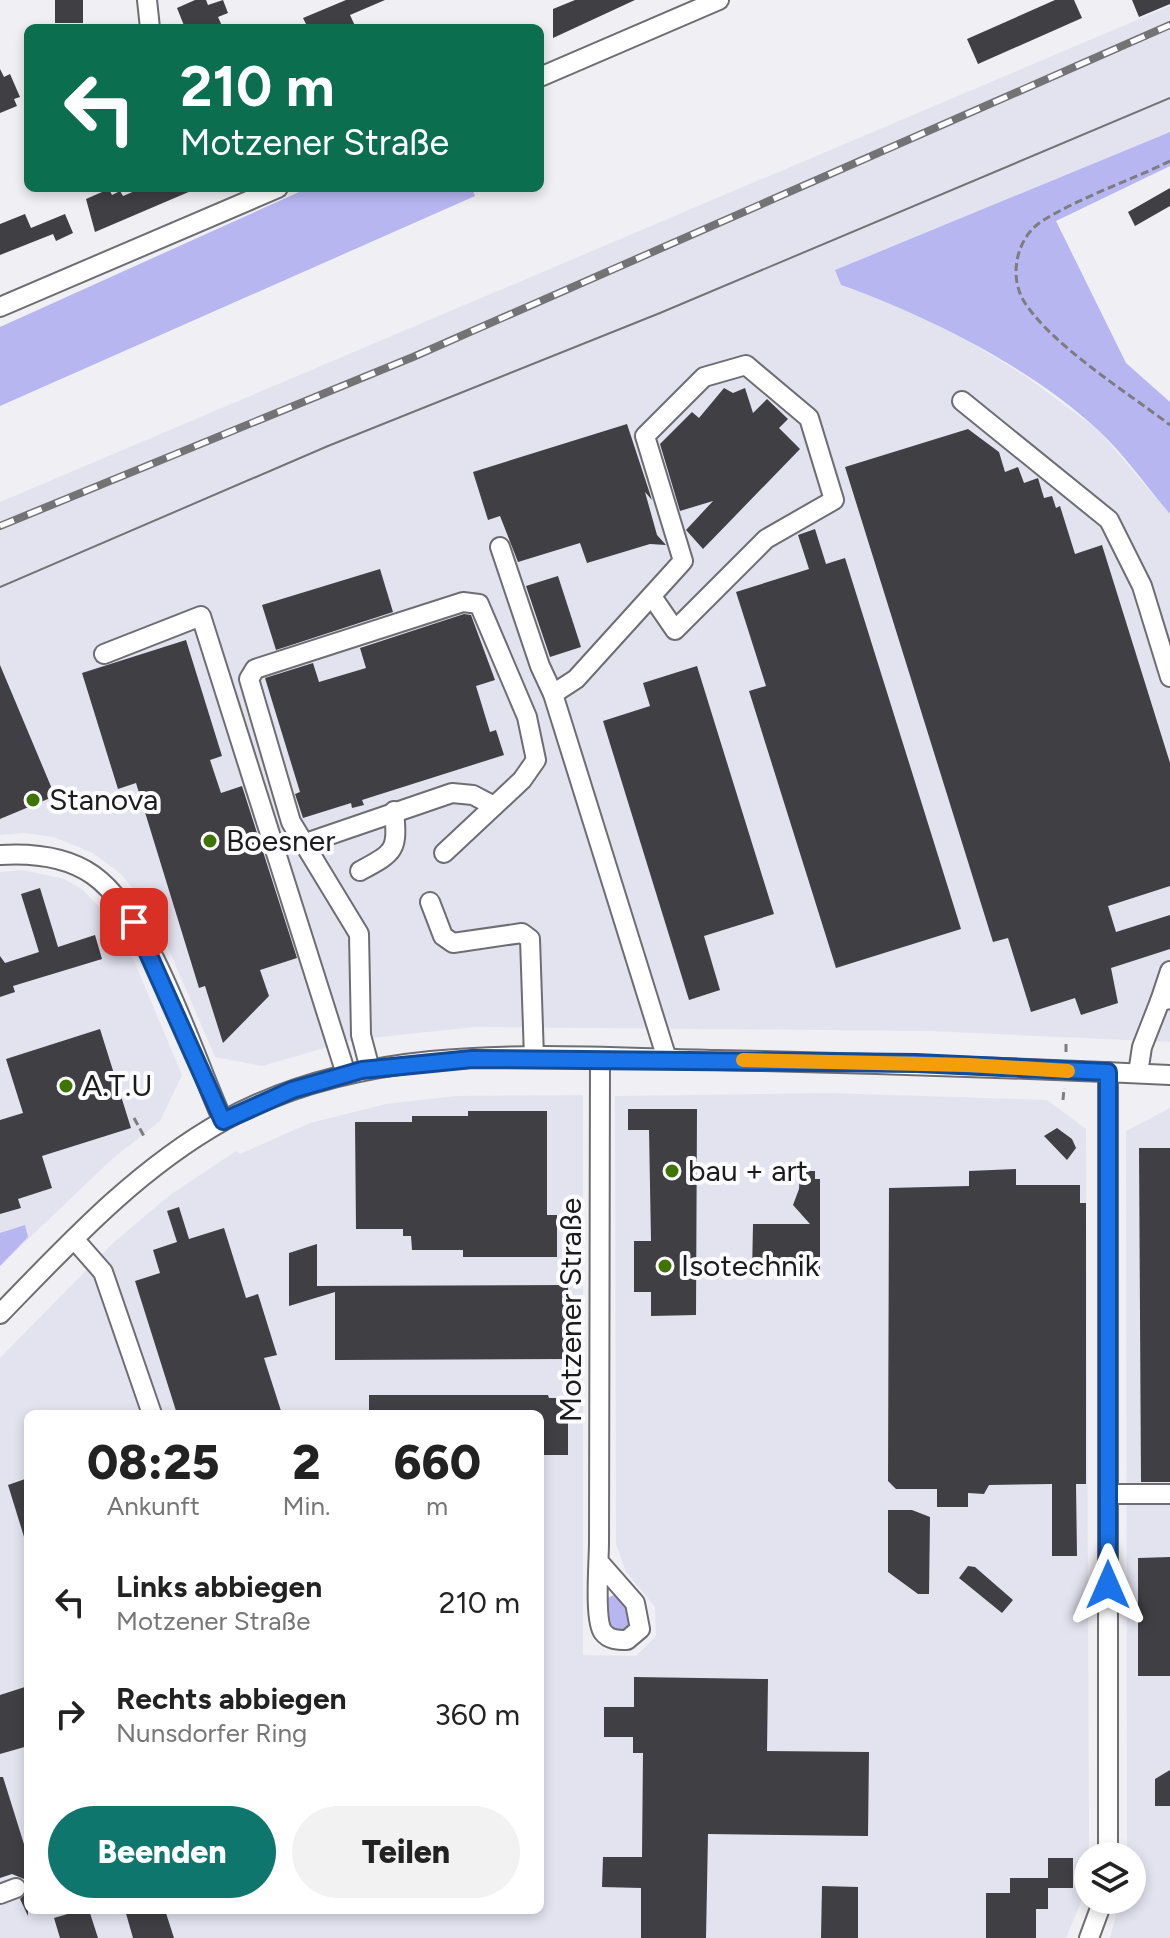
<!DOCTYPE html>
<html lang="de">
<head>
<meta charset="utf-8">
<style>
	:root { --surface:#fff; --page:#f2f2f2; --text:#222; --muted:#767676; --accent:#0f766e }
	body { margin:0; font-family:Figtree,sans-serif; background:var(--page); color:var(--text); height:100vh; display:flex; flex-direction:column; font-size:30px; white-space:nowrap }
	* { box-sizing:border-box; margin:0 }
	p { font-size:26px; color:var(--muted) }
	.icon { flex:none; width:44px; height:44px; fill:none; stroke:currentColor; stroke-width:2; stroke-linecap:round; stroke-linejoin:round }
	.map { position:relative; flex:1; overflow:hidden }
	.side { position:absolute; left:24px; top:1410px; width:520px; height:504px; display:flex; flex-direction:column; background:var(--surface); border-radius:12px; box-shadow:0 4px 12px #0003 }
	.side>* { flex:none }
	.hud { position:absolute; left:24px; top:24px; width:520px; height:168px; border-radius:12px; box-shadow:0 4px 12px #0003; background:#0b6e4f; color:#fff; overflow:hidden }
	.buttons { position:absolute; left:1074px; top:1842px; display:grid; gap:16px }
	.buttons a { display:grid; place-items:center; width:72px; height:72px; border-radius:50%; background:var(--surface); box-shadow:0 4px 12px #0003; font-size:40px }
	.pin { position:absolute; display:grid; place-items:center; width:68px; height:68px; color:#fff; margin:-34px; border-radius:16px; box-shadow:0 4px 12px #0006 }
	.me { position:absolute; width:88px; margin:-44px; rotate:0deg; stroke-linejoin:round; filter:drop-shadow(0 0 6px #0008) }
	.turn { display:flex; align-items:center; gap:28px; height:168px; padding:0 24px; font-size:36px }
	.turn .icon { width:104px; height:104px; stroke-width:2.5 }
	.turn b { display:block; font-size:56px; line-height:68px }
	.eta { display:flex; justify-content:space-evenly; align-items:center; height:136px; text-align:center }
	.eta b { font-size:48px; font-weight:800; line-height:56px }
	.button { display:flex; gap:16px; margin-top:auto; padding:16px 24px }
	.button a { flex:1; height:92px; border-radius:48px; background:var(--accent); color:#fff; font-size:32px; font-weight:800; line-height:92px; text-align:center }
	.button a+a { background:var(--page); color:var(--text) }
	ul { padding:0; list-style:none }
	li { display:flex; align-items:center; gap:24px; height:112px; padding:0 24px }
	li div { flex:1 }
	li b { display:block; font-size:30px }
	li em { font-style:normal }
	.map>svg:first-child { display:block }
	.built { fill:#e3e3f0; fill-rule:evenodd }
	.green { fill:#b7b6f1 }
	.building { fill:#3f3f44 }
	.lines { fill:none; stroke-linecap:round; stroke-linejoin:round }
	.minor-casing { stroke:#6d6d72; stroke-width:22 }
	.path { stroke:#7d7d80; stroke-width:3; stroke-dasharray:8 4; stroke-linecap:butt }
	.minor { stroke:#fff; stroke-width:18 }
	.tram { stroke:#737376; stroke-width:2 }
	.rail-casing { stroke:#737376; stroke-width:8 }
	.rail { stroke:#fcfcff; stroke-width:5; stroke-dasharray:15; stroke-linecap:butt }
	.route-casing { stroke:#114b97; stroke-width:20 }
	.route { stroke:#1a73e8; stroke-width:14 }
	.slow { stroke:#f59e0b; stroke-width:14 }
	.poi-dot { fill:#3f7400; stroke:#fcfcff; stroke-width:3 }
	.labels { text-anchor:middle; stroke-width:8; stroke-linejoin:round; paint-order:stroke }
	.poi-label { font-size:30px; fill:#1c1c1e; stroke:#fcfcff; text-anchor:start }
	.street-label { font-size:30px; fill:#1c1c1e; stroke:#fcfcff }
</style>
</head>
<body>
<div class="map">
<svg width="1170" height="1938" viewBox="0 0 1170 1938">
	<rect width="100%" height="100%" fill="#efeff4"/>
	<g class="built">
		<polygon points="1170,6 1170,132 835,270 842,286 893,303 963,338 1024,375 1098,430 1170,514 1170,1042 932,1031 475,1027 352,1040 262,1066 215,1057 166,943 142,900 121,874 93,853 54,837 24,833 0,835 0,502"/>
		<polygon points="22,870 64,879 82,889 106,914 134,961 182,1075 160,1121 112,1159 0,1266 0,872"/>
		<path d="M828 1093 1047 1100 1086 1129 1089 1843 1084 1895 1066 1938H0V1358L112 1244 170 1195 236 1151 240 1154 310 1123 386 1104 456 1096 583 1095V1655L636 1656 656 1636 655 1607 626 1572 616 1544 615 1096ZM28 1414H540V1910H28Z"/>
		<polygon points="1170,1108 1170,1938 1110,1938 1120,1900 1132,1900 1132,1856 1127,1856 1126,1131"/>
	</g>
	<g class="green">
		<path d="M1170 132V166L1056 221 1126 363 1170 402V514C1146 486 1124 454 1098 430 1032 368 926 315 841 285L835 270Z"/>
		<polygon points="308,188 472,188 475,196 0,406 0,327"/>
		<polygon points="25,1225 28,1237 0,1266 0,1233"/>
		<polygon points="614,1595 630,1613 631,1625 625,1631 612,1630 607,1622 607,1598"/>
	</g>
	<g class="building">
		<rect x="55" y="0" width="28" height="23"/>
		<polygon points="195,0 206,0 208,5 223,0 228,13 218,17 223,28 185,28 177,8"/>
		<polygon points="346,0 385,0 350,15 356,28 308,28 303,18"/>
		<polygon points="575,0 635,0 553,38 553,9"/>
		<polygon points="1055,0 1074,0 1082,18 978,64 967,39"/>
		<polygon points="1132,0 1170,0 1170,4 1139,17"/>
		<polygon points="0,69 4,77 10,74 20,97 14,99 17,106 0,113"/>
		<polygon points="142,188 198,188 95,232 86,199 109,189 112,195 120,191 123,196"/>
		<polygon points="1170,188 1170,206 1135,226 1128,212"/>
		<polygon points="25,214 31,228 65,214 73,233 56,241 53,234 0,255 0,224"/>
		<polygon points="724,388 733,393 745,388 753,413 767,399 788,419 779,428 800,449 703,549 686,530 713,501 680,511 660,444 692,412 699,418"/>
		<polygon points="627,424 652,500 645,492 657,535 666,545 650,544 587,563 580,543 518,562 500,516 488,520 473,472"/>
		<polygon points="968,429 999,452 1005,472 1018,467 1024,483 1038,478 1044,498 1052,496 1056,508 1060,506 1075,554 1102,545 1170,763 1170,886 1108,906 1116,932 1170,915 1170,949 1111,968 1118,1003 1081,1015 1075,998 1031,1012 1008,938 993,942 845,467"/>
		<polygon points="815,529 826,564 845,558 961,929 836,968 749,691 766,686 736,592 809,569 798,535"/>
		<polygon points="380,569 393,612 276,650 262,605"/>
		<polygon points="558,576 581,647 550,657 526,586"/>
		<polygon points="464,614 471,615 495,680 476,686 490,732 496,730 504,755 362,800 364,805 352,808 351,803 303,818 295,794 300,792 265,678 313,663 319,682 366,668 360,648"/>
		<polygon points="186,640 222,756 210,760 221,793 242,786 297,958 260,970 269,996 223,1043 205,986 199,988 136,783 118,789 82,673"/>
		<polygon points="0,665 55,796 0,819"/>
		<polygon points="697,666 774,914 704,936 720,990 689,1000 603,721 650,706 643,683"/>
		<polygon points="40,888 58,947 95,935 102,959 13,986 15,992 0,997 0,956 5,963 39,952 21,894"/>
		<polygon points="100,1029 131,1128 42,1156 52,1188 18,1199 21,1208 0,1214 0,1120 23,1113 6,1059"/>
		<polygon points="628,1109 697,1109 696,1315 651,1316 651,1292 634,1292 634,1241 651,1241 649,1130 628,1130"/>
		<polygon points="468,1111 547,1111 547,1215 557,1215 557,1257 463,1257 463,1250 412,1250 411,1236 403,1236 403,1229 356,1229 355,1122 412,1122 412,1116 468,1116"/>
		<polygon points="1057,1128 1072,1139 1076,1148 1067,1160 1044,1136"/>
		<polygon points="1139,1148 1170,1148 1170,1482 1141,1482"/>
		<polygon points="1016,1169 1016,1185 1080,1185 1080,1203 1086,1203 1086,1484 1076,1484 1077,1556 1052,1556 1052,1484 989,1485 984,1494 968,1493 968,1507 937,1507 937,1489 896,1489 888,1481 889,1188 969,1186 969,1171"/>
		<polygon points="800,1171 815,1171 815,1179 820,1179 820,1273 752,1274 753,1224 810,1224 793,1205 799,1189"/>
		<polygon points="179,1207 189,1239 224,1228 246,1298 258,1294 277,1355 264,1358 282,1414 177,1414 135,1281 160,1273 153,1250 177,1242 167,1211"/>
		<polygon points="317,1244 317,1286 568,1285 569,1359 335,1360 335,1292 289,1306 289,1253"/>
		<polygon points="369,1395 548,1395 549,1398 568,1398 568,1455 540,1455 540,1414 369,1414"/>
		<polygon points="28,1478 28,1540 25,1540 8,1485"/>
		<polygon points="888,1510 912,1510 930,1517 929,1594 918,1594 888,1572"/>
		<polygon points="1170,1557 1170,1676 1138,1676 1138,1558"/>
		<polygon points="968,1566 975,1567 1013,1600 1002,1613 959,1578"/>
		<polygon points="634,1677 768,1679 767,1751 869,1752 868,1836 708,1834 706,1938 641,1938 641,1888 602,1887 603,1857 642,1857 643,1753 633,1753 633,1737 604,1737 604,1707 634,1707"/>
		<polygon points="28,1686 28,1746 0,1754 0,1695"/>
		<polygon points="1170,1770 1170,1806 1155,1806 1155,1779"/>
		<polygon points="0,1777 3,1777 28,1857 28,1916 20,1899 28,1891 24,1879 12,1874 0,1878"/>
		<rect x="1048" y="1858" width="25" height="30"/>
		<polygon points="1010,1878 1048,1878 1048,1909 1036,1909 1036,1938 986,1938 986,1893 1010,1893"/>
		<polygon points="822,1886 858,1887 858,1938 821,1938"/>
		<polygon points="81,1910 89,1910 98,1938 60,1938 54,1918"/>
		<polygon points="125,1910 165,1910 174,1938 133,1938"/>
	</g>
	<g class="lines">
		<g class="minor-casing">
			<g id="minor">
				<polyline points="147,0 150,28"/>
				<polyline points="540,77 719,0"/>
				<polyline points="0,307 278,188"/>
				<polyline points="962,401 1109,520 1142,586 1170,677"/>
				<polyline points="500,547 540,666 553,694 667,1059"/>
				<polyline points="104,654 201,616 346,1074"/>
				<polyline points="553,694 576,679 683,561 645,436 704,377 746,365 809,418 834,500 766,539 675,630 653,598"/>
				<polyline points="303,844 452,793 473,795 494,806"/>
				<path d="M0 855C32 853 66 856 93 875 151 916 193 1055 223 1121"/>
				<path d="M360 871C395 852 398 851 394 811"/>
				<polyline points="430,902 443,936 453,943 522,933 530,939 534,1057"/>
				<polyline points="1160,1001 1170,971"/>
				<polyline points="370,1069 361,1035 359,934 291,822 249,679 255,669 463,602 479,604 527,717 536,760 522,780 444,853"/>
				<polyline points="1108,1072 1108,1856"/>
				<polyline points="1138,1073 1142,1047 1160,1001 1170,999"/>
				<polyline points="74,1239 103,1272 152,1414"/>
				<path d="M0 1314C69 1243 136 1170 223 1121 372 1038 553 1057 717 1060 868 1063 1019 1068 1170 1075"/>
				<polyline points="1108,1494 1170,1494"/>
				<path d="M599 1562 635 1603 640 1629 627 1640C618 1640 609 1640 603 1632 594 1620 599 1560 599 1543L600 1058"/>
				<polyline points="0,1894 16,1888"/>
				<polyline points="1089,1938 1103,1900"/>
			</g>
		</g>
		<g class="path">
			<path d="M1170 161C1129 181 1081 197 1042 221 1016 238 1008 277 1025 303 1053 346 1128 393 1170 425"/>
			<polyline points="1066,1052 1066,1043"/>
			<polyline points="1063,1100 1064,1088"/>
			<polyline points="134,1118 145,1138"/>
		</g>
		<use href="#minor" class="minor"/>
		<polyline class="tram" points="0,587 328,446 660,313 1170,98"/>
		<g class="rail-casing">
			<polyline id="rail" points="0,526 413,357 1170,25"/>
		</g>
		<use href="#rail" class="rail"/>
	</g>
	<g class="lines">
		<g class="route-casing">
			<polyline id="route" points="134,922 223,1121 292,1090 362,1070 472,1059 916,1063 1108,1072 1108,1585"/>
		</g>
		<use href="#route" class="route"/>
		<polyline class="slow" points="743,1060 969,1065 1068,1071"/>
	</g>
	<g class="poi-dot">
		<circle cx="33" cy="800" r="8"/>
		<circle cx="210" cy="841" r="8"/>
		<circle cx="66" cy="1086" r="8"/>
		<circle cx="672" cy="1171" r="8"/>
		<circle cx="665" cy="1266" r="8"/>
	</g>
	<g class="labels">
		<g class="poi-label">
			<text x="49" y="810">Stanova</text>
			<text x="226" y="851">Boesner</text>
			<text x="82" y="1096">A.T.U</text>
			<text x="688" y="1181">bau + art</text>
			<text x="681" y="1276">Isotechnik</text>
		</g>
		<g class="street-label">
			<text transform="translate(571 1310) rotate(-90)" y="10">Motzener Straße</text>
		</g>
	</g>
</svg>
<div class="buttons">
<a><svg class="icon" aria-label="layers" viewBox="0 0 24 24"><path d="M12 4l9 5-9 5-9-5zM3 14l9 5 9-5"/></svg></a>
</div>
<div class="pin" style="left:134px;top:922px;background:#d93025"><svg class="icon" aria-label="arrive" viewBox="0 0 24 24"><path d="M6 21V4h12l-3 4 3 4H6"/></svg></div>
<svg class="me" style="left:1108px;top:1585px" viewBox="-20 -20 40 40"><path d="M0-17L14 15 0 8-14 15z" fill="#1a73e8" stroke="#fff" stroke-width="4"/></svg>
<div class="hud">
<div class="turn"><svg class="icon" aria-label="left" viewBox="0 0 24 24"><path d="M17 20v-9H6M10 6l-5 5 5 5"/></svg><div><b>210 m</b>Motzener Straße</div></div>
</div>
<section class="side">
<div class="eta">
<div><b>08:25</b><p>Ankunft</p></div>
<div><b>2</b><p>Min.</p></div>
<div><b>660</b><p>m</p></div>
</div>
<ul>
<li><svg class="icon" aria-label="left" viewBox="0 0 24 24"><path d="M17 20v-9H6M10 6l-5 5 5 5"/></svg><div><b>Links abbiegen</b><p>Motzener Straße</p></div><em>210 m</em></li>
<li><svg class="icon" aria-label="right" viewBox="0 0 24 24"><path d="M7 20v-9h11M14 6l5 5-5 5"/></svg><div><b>Rechts abbiegen</b><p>Nunsdorfer Ring</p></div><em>360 m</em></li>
</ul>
<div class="button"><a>Beenden</a><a>Teilen</a></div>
</section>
</div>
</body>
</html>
